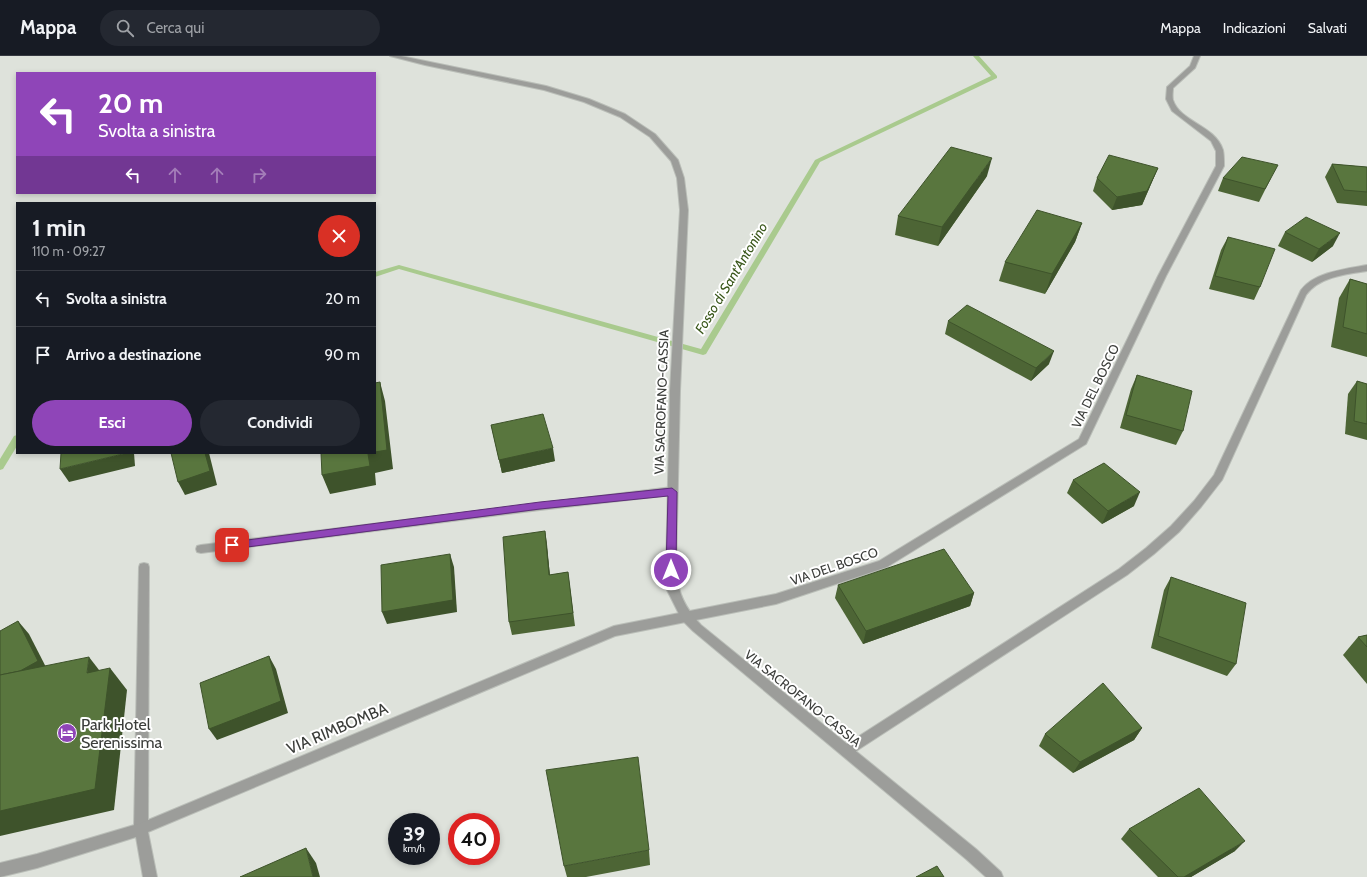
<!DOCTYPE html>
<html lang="it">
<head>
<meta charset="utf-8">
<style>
	:root { --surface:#171b24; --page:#242831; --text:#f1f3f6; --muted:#9ea1a6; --line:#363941; --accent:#8f45b8 }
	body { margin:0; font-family:Cabin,sans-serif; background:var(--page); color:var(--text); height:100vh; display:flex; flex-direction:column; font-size:15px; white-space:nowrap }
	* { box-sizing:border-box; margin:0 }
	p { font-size:13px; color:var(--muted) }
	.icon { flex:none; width:22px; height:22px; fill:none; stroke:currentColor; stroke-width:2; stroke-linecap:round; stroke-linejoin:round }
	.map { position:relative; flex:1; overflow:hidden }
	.side { position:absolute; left:16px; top:146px; width:360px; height:252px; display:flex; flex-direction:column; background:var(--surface); border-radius:0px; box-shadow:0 2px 6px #0003 }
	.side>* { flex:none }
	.guide { position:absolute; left:16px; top:16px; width:360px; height:122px; border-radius:0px; box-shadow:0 2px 6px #0003; background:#8f45b8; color:#fff; overflow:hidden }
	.speed { position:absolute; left:388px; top:757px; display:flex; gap:8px; font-size:20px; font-weight:700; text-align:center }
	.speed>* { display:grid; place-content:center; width:52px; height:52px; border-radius:50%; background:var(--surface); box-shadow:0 2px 6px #0003; line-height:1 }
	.speed small { font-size:10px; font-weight:400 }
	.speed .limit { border:6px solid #d22; background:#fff; color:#111 }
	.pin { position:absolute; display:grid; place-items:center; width:34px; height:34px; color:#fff; margin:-17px; border-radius:8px; box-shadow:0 2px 6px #0006 }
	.me { position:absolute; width:44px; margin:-22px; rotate:0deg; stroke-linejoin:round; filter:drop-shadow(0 0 3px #0008) }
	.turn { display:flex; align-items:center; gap:14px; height:84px; padding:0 16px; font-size:18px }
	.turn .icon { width:52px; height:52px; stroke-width:2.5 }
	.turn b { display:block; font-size:28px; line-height:34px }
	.lanes { display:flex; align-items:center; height:38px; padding:0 16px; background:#0003; justify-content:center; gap:20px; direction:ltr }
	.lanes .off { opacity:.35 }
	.round { display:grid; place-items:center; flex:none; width:42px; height:42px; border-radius:21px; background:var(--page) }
	.summary { display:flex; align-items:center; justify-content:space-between; height:68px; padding:0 16px }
	h1 { font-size:24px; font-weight:700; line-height:30px }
	.primary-button { display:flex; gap:8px; margin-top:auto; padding:8px 16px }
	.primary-button a { flex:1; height:46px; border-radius:24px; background:var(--accent); color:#fff; font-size:16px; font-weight:700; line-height:46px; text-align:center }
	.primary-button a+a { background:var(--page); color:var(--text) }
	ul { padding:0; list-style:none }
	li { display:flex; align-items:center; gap:12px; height:56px; padding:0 16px; border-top:1px solid var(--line) }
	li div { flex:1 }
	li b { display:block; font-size:15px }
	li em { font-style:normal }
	header { display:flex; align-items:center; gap:24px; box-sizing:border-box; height:56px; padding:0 20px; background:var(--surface); border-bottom:1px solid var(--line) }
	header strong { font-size:19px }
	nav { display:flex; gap:22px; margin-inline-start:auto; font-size:14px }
	.search { width:280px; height:36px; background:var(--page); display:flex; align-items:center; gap:10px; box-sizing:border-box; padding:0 14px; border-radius:22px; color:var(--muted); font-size:15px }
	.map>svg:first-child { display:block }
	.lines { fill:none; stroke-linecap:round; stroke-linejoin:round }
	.stream { fill:#a9ca8e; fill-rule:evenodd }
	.service-casing { stroke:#babeb8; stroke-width:2 }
	.minor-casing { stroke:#babeb8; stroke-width:2 }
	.tertiary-casing { stroke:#babeb8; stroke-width:2 }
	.service { fill:#9c9d9a; fill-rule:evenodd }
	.minor { fill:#9c9d9a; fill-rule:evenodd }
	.tertiary { fill:#9c9d9a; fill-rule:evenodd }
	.wall { fill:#4d6535 }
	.shaded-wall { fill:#3e532b }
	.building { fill:#59763e; stroke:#3e532b }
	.route { fill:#8f45b8; stroke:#5d2d78 }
	.labels { text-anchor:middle; stroke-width:4; stroke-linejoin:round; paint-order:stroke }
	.street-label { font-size:13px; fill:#3b3d3a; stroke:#fff }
	.water-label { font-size:14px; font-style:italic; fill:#39571a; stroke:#fff }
	.near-poi-label { font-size:16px; fill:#3b3d3a; stroke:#fff; text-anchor:start }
	.near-street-label { font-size:16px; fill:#3b3d3a; stroke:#fff }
</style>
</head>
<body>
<header>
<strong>Mappa</strong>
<div class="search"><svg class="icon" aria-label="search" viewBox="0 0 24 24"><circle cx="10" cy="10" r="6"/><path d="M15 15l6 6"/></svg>Cerca qui</div>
<nav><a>Mappa</a><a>Indicazioni</a><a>Salvati</a></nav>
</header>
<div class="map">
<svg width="1367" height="821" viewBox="0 0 1367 821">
	<rect width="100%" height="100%" fill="#dee2db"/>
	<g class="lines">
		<g class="stream">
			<polygon points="973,0 979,0 997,20 997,22 820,106 706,298 703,299 399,213 375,221 375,216 399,209 701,293 815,104 991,20"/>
			<polygon points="17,379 17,390 3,413 0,414 0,403 14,380"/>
		</g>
		<g class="service-casing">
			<g id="service">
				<path d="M1367 209V215C1346 218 1319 221 1306 239L1222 424 1201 451 1179 476 1154 498 1127 519 850 699 846 701 842 699 840 695 842 691 1119 513 1146 492 1171 470 1194 445 1214 419 1301 234C1315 216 1345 213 1367 209Z"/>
				<polygon points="144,507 148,508 149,511 148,773 146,778 141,779 136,778 134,773 139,511 140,508"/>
			</g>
		</g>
		<g class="minor-casing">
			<g id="minor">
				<path d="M1194 0H1200L1195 12 1173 32C1173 35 1172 40 1173 44 1180 66 1215 69 1223 94 1224 99 1224 105 1224 110L1166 220 1086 388 887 511 776 548 615 580 148 776 157 821H143L136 781 37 812 0 821V807L37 798 141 767 614 570 776 538 879 505 1079 383 1158 220 1216 110V95L1211 85 1172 55 1166 43 1167 31 1190 10Z"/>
				<polygon points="672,431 676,432 677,435 676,438 672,439 540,454 201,497 197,496 196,493 197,490 201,489"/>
			</g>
		</g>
		<g class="tertiary-casing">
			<path id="tertiary" d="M390 0H401L546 30 589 43 625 58 655 78 678 104 684 122 688 154 680 335 676 514C678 537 685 552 701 569L976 793 1001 816 1003 821H986L966 803 693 575 682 564 666 532V514L670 335 680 154 677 122 671 105 650 81 620 61 584 46 544 34 425 9Z"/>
		</g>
		<use href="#service" class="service"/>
		<use href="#minor" class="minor"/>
		<use href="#tertiary" class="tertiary"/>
	</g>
	<g class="wall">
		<polygon points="1332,108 1367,111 1367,150 1337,147 1325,121"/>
		<polygon points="1158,112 1142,149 1112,154 1093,135 1097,122"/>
		<polygon points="987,120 938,190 895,179 898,160"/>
		<polygon points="1223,122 1271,122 1259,146 1218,135"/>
		<polygon points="1082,167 1075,186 1045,238 999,225 1005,206"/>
		<polygon points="1285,176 1333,190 1312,206 1278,190"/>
		<polygon points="1228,181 1260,231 1254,244 1209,233 1221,194"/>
		<polygon points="1350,223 1367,228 1367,301 1331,291 1339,242"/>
		<polygon points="948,265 1049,308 1031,325 945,278"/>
		<polygon points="1137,319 1183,375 1176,389 1120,372 1131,333"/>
		<polygon points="1357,325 1367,328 1367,384 1345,378 1348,338"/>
		<polygon points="491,369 555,405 502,417"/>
		<polygon points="1073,424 1134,450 1102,468 1067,437"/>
		<polygon points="545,475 550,519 568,516 575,570 512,579 509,566"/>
		<polygon points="1171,521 1236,608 1227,620 1151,592 1164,534"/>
		<polygon points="838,529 974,537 970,550 863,588 835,542"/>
		<polygon points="1367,579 1367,628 1343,599 1358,581"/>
		<polygon points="1142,672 1134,684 1073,717 1039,690 1045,678"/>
		<polygon points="1129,773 1235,795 1191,821 1158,821 1121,783"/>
		<polygon points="649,794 650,809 586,821 567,821 564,810"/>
	</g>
	<g class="shaded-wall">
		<polygon points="992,102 987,120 938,190 942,171"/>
		<polygon points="1158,112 1142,149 1112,154 1117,141"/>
		<polygon points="1082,167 1075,186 1045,238 1052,218"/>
		<polygon points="1340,177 1333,190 1312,206 1319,193"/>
		<polygon points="1054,295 1049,308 1031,325 1036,312"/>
		<polygon points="380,326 385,345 393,413 375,417 376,429 330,438 322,419 368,398 375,397"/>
		<polygon points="553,392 555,405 502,417 499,404"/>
		<polygon points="127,397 134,397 135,410 69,426 60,413"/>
		<polygon points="205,397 209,397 217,429 185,439 178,426"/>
		<polygon points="1140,436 1134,450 1102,468 1108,455"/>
		<polygon points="545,475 547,488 551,532 549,519"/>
		<polygon points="450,498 454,511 457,556 387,568 382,556"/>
		<polygon points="974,537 970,550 863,588 866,575"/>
		<polygon points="18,565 29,578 49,617 0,644"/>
		<polygon points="269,600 276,613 288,657 217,684 209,673"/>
		<polygon points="89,601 106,623 87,617"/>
		<polygon points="110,612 127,634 114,754 0,780 0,755"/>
		<polygon points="1142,672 1134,684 1073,717 1080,706"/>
		<polygon points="1245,785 1235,795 1191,821 1184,821"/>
		<polygon points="306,792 316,807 320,821 313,821"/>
	</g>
	<g class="building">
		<polygon points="951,91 992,102 942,171 898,160"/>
		<polygon points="1109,99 1158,112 1147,135 1117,141 1097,122"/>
		<polygon points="1242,101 1278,109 1265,133 1223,122"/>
		<polygon points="1332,108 1367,111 1367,136 1344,134"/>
		<polygon points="1037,154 1082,167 1052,218 1005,206"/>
		<polygon points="1306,161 1340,177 1319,193 1285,176"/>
		<polygon points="1228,181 1275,193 1260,231 1215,220"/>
		<polygon points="1350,223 1367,228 1367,278 1343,271"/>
		<polygon points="967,249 1054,295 1036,312 948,265"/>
		<polygon points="1137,319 1192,335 1183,375 1126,359"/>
		<polygon points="1357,325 1367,328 1367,368 1354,365"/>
		<polygon points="380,326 387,394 375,396 375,327"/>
		<polygon points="543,358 553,392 499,404 491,369"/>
		<polygon points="61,397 127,397 60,413"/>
		<polygon points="171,397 205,397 210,415 178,426"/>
		<polygon points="321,397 371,397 368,398 370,410 322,419"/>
		<polygon points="1104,407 1140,436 1108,455 1073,424"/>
		<polygon points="545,475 549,519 568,516 573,557 509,566 503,481"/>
		<polygon points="944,493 974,537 866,575 838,529"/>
		<polygon points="450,498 453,544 382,556 381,509"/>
		<polygon points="1171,521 1246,547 1236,608 1158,580"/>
		<polygon points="18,565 38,605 20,615 0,619 0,575"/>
		<polygon points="1367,579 1367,591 1358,581"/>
		<polygon points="269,600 281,645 209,673 200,627"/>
		<polygon points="89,601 87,617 110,612 95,733 0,755 0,619"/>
		<polygon points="1103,627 1142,672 1080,706 1045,678"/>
		<polygon points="638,701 649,794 564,810 546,714"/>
		<polygon points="1199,732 1245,785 1184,821 1178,821 1129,773"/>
		<polygon points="306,792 313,821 240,821"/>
		<polygon points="937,810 944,821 916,821"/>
	</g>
	<polygon class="route" points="672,432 677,436 676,514 671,518 666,514 668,440 540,453 232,493 228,489 232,486 540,446"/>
	<defs>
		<g id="hotel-disc" transform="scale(1)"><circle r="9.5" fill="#8f45b8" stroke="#fff"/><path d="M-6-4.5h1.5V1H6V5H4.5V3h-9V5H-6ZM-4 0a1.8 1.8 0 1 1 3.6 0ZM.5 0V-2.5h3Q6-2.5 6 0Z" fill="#fff"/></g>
	</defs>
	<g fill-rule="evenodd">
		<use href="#hotel-disc" x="67" y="677"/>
	</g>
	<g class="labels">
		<g class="street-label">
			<text transform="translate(1095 330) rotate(-64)" y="5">VIA DEL BOSCO</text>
			<text transform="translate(661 346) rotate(-88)" y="5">VIA SACROFANO-CASSIA</text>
			<text transform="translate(834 510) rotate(-19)" y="5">VIA DEL BOSCO</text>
			<text transform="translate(803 642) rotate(39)" y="5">VIA SACROFANO-CASSIA</text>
		</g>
		<g class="water-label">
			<text transform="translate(731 222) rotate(-59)" y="5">Fosso di Sant'Antonino</text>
		</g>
		<g class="near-poi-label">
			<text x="81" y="674">Park Hotel<tspan x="81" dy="18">Serenissima</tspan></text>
		</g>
		<g class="near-street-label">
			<text transform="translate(337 672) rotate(-23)" y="6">VIA RIMBOMBA</text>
		</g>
	</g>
</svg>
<div class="speed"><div>39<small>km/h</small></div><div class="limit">40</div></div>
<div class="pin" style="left:232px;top:489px;background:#d93025"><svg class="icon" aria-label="arrive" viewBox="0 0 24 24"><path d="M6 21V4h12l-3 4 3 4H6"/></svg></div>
<svg class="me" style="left:671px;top:514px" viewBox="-20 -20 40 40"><circle r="17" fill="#8f45b8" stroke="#fff" stroke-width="3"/><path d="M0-11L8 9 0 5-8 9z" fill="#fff"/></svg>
<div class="guide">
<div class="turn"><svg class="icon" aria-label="left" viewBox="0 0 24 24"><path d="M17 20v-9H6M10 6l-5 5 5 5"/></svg><div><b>20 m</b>Svolta a sinistra</div></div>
<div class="lanes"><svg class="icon" aria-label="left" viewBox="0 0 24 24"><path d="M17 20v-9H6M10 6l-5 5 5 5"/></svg><svg class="icon off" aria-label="ahead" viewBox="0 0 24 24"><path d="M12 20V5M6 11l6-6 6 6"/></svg><svg class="icon off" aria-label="ahead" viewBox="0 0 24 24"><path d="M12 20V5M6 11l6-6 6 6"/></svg><svg class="icon off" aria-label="right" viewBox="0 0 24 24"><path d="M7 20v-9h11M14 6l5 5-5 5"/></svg></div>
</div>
<section class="side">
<div class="summary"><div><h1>1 min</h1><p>110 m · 09:27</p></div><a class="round" style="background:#d93025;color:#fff"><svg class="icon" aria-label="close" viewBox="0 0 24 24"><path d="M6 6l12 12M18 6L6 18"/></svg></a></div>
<ul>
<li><svg class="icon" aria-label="left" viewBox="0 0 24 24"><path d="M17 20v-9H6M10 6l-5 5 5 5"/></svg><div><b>Svolta a sinistra</b></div><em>20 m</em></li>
<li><svg class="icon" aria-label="arrive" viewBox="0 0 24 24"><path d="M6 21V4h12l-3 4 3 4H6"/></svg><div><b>Arrivo a destinazione</b></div><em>90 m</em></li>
</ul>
<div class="primary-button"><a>Esci</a><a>Condividi</a></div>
</section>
</div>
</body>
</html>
